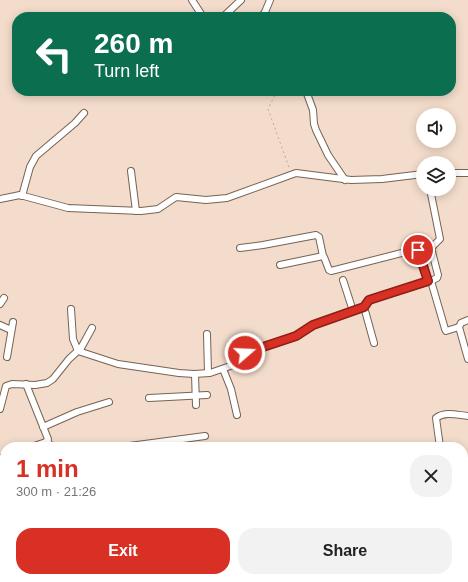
<!DOCTYPE html>
<html lang="en">
<head>
<meta charset="utf-8">
<style>
	:root { --surface:#fff; --page:#f2f2f2; --text:#222; --muted:#767676; --accent:#d93025 }
	body { margin:0; font-family:Arial,sans-serif; background:var(--page); color:var(--text); height:100vh; display:flex; flex-direction:column; font-size:15px; white-space:nowrap }
	* { box-sizing:border-box; margin:0 }
	p { font-size:13px; color:var(--muted) }
	.icon { flex:none; width:22px; height:22px; fill:none; stroke:currentColor; stroke-width:2; stroke-linecap:round; stroke-linejoin:round }
	.map { position:relative; flex:1; overflow:hidden }
	.side { position:absolute; left:0px; top:442px; width:468px; height:140px; display:flex; flex-direction:column; background:var(--surface); border-radius:16px 16px 0 0; box-shadow:0 2px 10px #0003 }
	.side>* { flex:none }
	.top-card { position:absolute; left:12px; top:12px; width:444px; height:84px; border-radius:16px; box-shadow:0 2px 10px #0003; background:#0b6e4f; color:#fff; overflow:hidden }
	.buttons { position:absolute; left:416px; top:108px; display:grid; gap:8px }
	.buttons a { display:grid; place-items:center; width:40px; height:40px; border-radius:50%; background:var(--surface); box-shadow:0 2px 10px #0003; font-size:20px }
	.pin { position:absolute; display:grid; place-items:center; width:34px; height:34px; color:#fff; margin:-17px; border:2px solid #fff; border-radius:50%; box-shadow:0 1px 4px #0007 }
	.me { position:absolute; width:44px; margin:-22px; rotate:71deg; stroke-linejoin:round; filter:drop-shadow(0 0 3px #0008) }
	.turn { display:flex; align-items:center; gap:14px; height:84px; padding:0 16px; font-size:18px }
	.turn .icon { width:52px; height:52px; stroke-width:2.5 }
	.turn b { display:block; font-size:28px; line-height:34px }
	.round { display:grid; place-items:center; flex:none; width:42px; height:42px; border-radius:16px; background:var(--page) }
	.headline { display:flex; align-items:center; justify-content:space-between; height:68px; padding:0 16px }
	h1 { font-size:24px; font-weight:700; line-height:30px; color:var(--accent) }
	.cta { display:flex; gap:8px; margin-top:auto; padding:8px 16px }
	.cta a { flex:1; height:46px; border-radius:16px; background:var(--accent); color:#fff; font-size:16px; font-weight:700; line-height:46px; text-align:center }
	.cta a+a { background:var(--page); color:var(--text) }
	.map>svg:first-child { display:block }
	.lines { fill:none; stroke-linecap:round; stroke-linejoin:round }
	.minor-casing { stroke:#766354; stroke-width:8 }
	.major-casing { stroke:#766354; stroke-width:10 }
	.path { stroke:#bca99b; stroke-width:1; stroke-dasharray:2 3; stroke-linecap:butt }
	.minor { stroke:#fff; stroke-width:6 }
	.major { stroke:#fff; stroke-width:8 }
	.rail-casing { stroke:#554b43; stroke-width:3 }
	.rail { stroke:#fceadd; stroke-width:1.5; stroke-dasharray:4.5; stroke-linecap:butt }
	.route-casing { stroke:#8d1f18; stroke-width:10 }
	.route { stroke:#d93025; stroke-width:7 }
</style>
</head>
<body>
<div class="map">
<svg width="468" height="582" viewBox="0 0 468 582">
	<rect width="100%" height="100%" fill="#f3dccb"/>
	<g class="lines">
		<g class="minor-casing">
			<g id="minor">
				<polyline points="192,0 203,17"/>
				<polyline points="223,17 241,0"/>
				<polyline points="261,17 265,12 270,0"/>
				<polyline points="306,91 313,110 314,124 316,130 328,155 345,180"/>
				<polyline points="131,171 136,211"/>
				<polyline points="449,173 468,173"/>
				<polyline points="430,189 440,239 431,248 438,275 437,278 431,281"/>
				<polyline points="22,196 30,167 36,156 75,123 84,113"/>
				<polyline points="0,199 20,195 68,208 141,211 158,209 176,197 206,200 227,198 296,173 351,180 382,179 423,174"/>
				<polyline points="240,248 263,245 316,235 319,237 323,256"/>
				<polyline points="418,249 428,281"/>
				<polyline points="280,265 323,256 324,257 329,270 331,271 433,245"/>
				<polyline points="343,280 353,311"/>
				<polyline points="0,304 4,298"/>
				<polyline points="364,307 374,343"/>
				<polyline points="71,309 73,339 78,351 118,364 179,373 194,374 210,373 239,363"/>
				<polyline points="0,325 11,330"/>
				<polyline points="459,327 461,323 468,320"/>
				<polyline points="207,334 208,373"/>
				<polyline points="245,353 297,336 313,325 364,307 369,300 431,281 445,329 446,331 459,327 468,359"/>
				<polyline points="7,357 13,322"/>
				<polyline points="223,369 231,389 237,415"/>
				<polyline points="195,374 196,405"/>
				<polyline points="26,384 48,439 46,442 31,447"/>
				<polyline points="149,398 207,395"/>
				<polyline points="0,409 6,386 12,384 35,385 47,383 53,379 69,359 81,348 92,328"/>
				<polyline points="43,427 77,412 109,402"/>
				<polyline points="47,441 52,447"/>
				<polyline points="122,447 205,436"/>
				<path d="M440 447 436 418C445 411 457 415 468 416"/>
				<polyline points="3,457 5,456"/>
				<polyline points="463,463 467,461"/>
				<path d="M5 489C1 495 0 504 5 509"/>
				<polyline points="463,526 468,526"/>
				<polyline points="0,527 5,529"/>
				<polyline points="0,557 5,558"/>
				<polyline points="58,577 72,581 77,577"/>
				<polyline points="461,577 462,582"/>
				<polyline points="195,582 197,577"/>
				<polyline points="309,582 311,577"/>
			</g>
		</g>
		<g class="major-casing">
			<g id="major">
				<polyline points="463,563 468,561"/>
				<polyline points="420,582 431,577"/>
			</g>
		</g>
		<polyline class="path" points="277,91 268,109 290,170"/>
		<use href="#minor" class="minor"/>
		<use href="#major" class="major"/>
		<g class="rail-casing">
			<g id="rail">
				<polyline points="0,540 5,542"/>
				<polyline points="463,543 468,542"/>
			</g>
		</g>
		<use href="#rail" class="rail"/>
	</g>
	<g class="lines">
		<g class="route-casing">
			<polyline id="route" points="245,353 296,336 313,325 364,307 369,300 428,281 418,250"/>
		</g>
		<use href="#route" class="route"/>
	</g>
</svg>
<div class="buttons">
<a><svg class="icon" aria-label="sound" viewBox="0 0 24 24"><path d="M4 9h4l5-4v14l-5-4H4zM17 9q2 3 0 6"/></svg></a>
<a><svg class="icon" aria-label="layers" viewBox="0 0 24 24"><path d="M12 4l9 5-9 5-9-5zM3 14l9 5 9-5"/></svg></a>
</div>
<div class="pin" style="left:418px;top:250px;background:#d93025"><svg class="icon" aria-label="arrive" viewBox="0 0 24 24"><path d="M6 21V4h12l-3 4 3 4H6"/></svg></div>
<svg class="me" style="left:245px;top:353px" viewBox="-20 -20 40 40"><circle r="17" fill="#d93025" stroke="#fff" stroke-width="3"/><path d="M0-11L8 9 0 5-8 9z" fill="#fff"/></svg>
<div class="top-card">
<div class="turn"><svg class="icon" aria-label="left" viewBox="0 0 24 24"><path d="M17 20v-9H6M10 6l-5 5 5 5"/></svg><div><b>260 m</b>Turn left</div></div>
</div>
<section class="side">
<div class="headline"><div><h1>1 min</h1><p>300 m · 21:26</p></div><a class="round"><svg class="icon" aria-label="close" viewBox="0 0 24 24"><path d="M6 6l12 12M18 6L6 18"/></svg></a></div>
<div class="cta"><a>Exit</a><a>Share</a></div>
</section>
</div>
</body>
</html>
